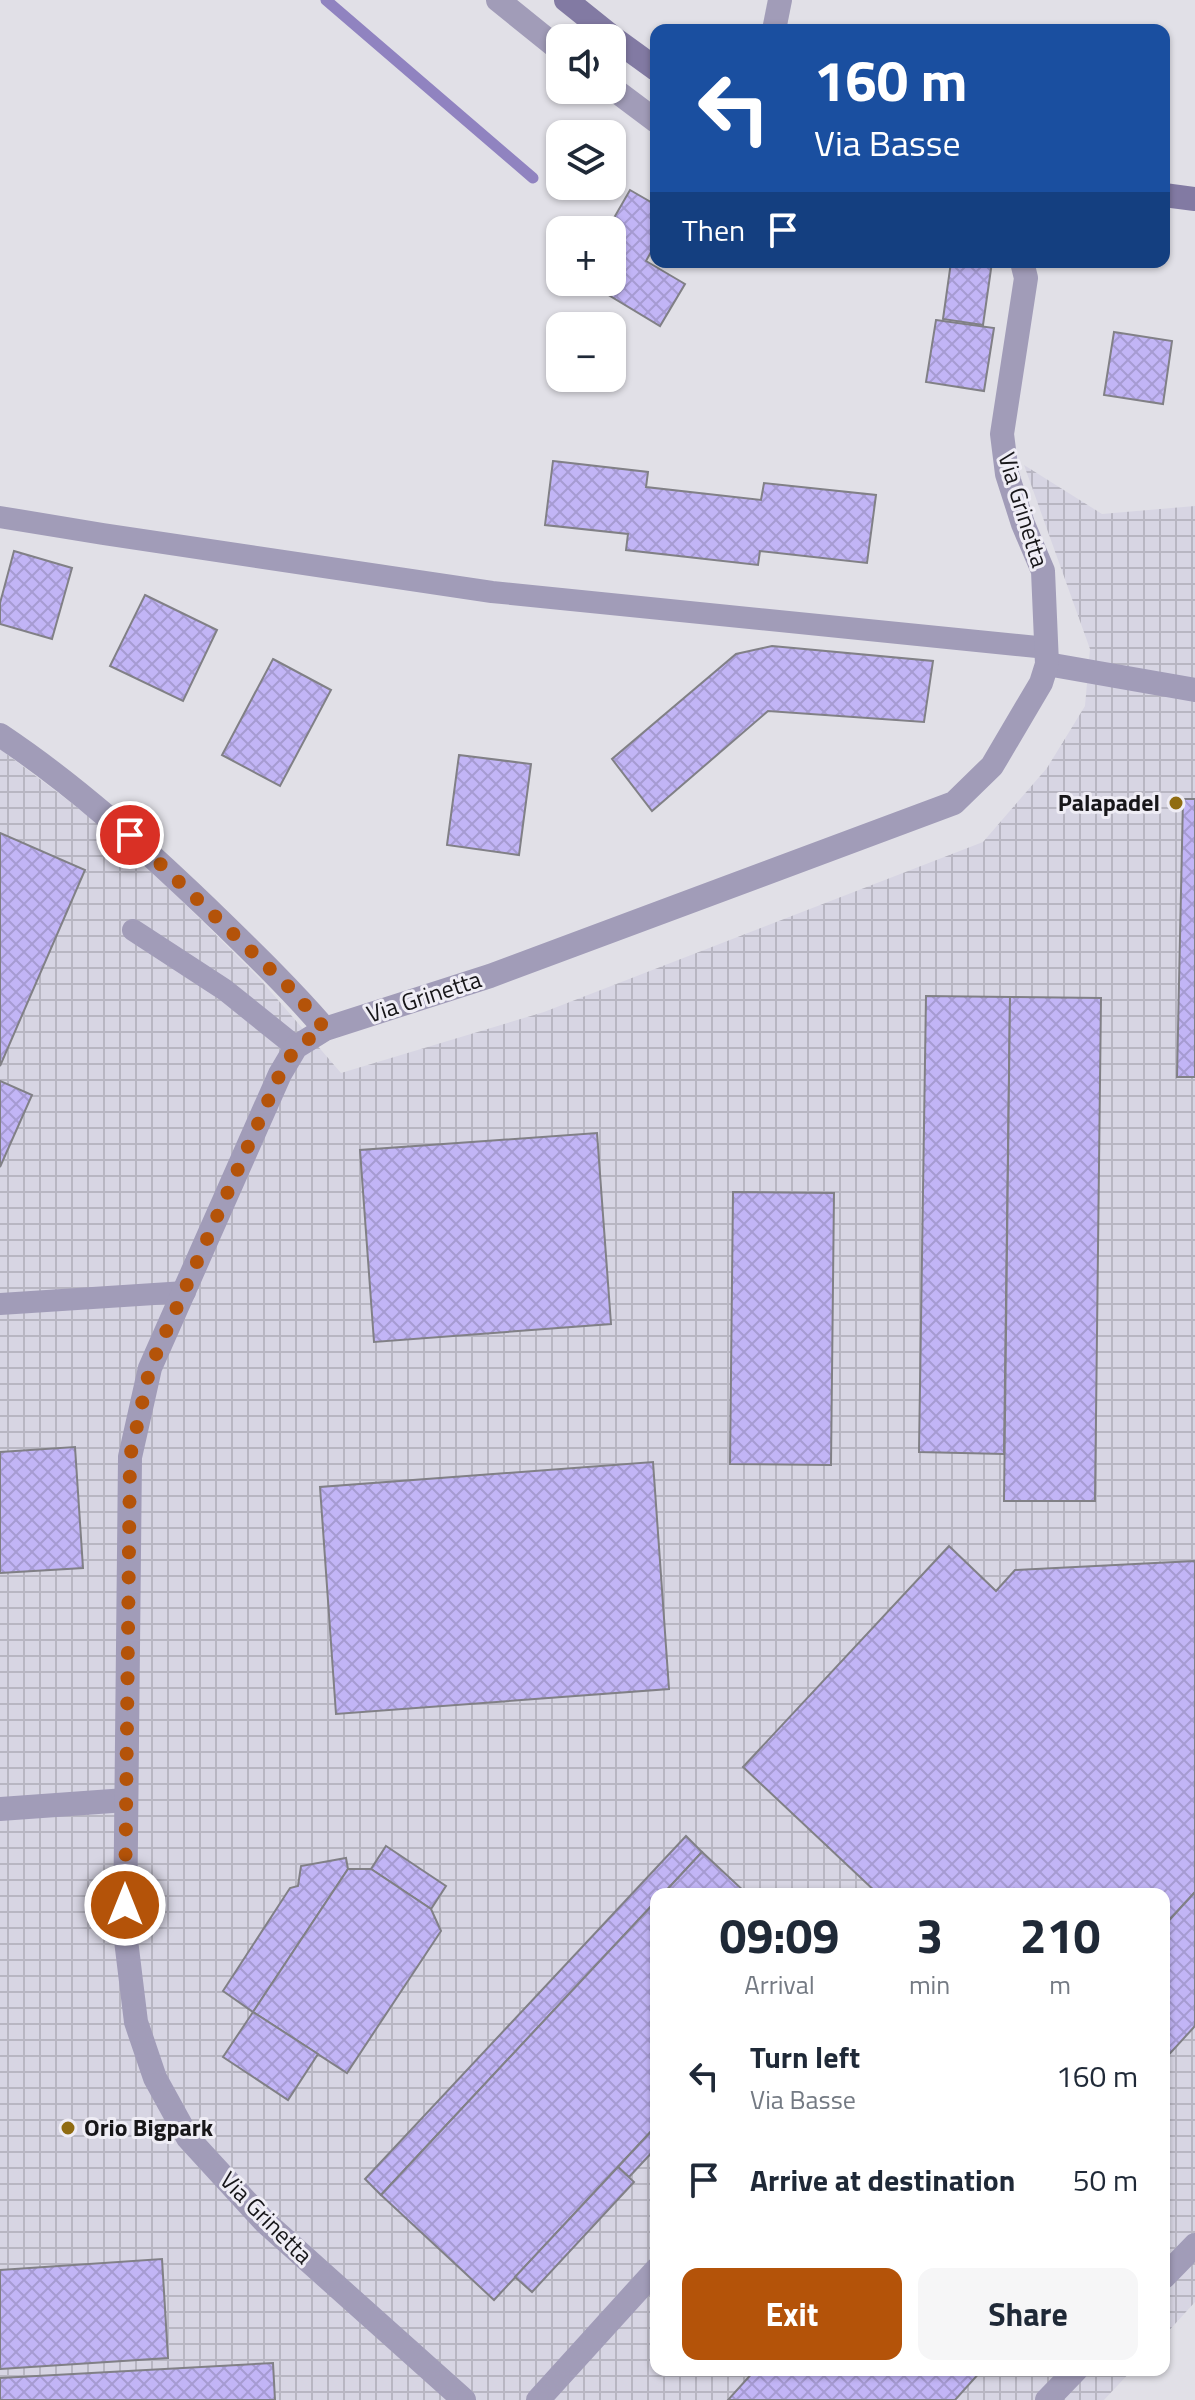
<!DOCTYPE html>
<html lang="en">
<head>
<meta charset="utf-8">
<style>
	:root { --surface:#fff; --page:#f6f6f7; --text:#1f2937; --muted:#747a83; --accent:#b45309 }
	body { margin:0; font-family:"Titillium Web",sans-serif; background:var(--page); color:var(--text); height:100vh; display:flex; flex-direction:column; font-size:30px; white-space:nowrap }
	* { box-sizing:border-box; margin:0 }
	p { font-size:26px; color:var(--muted) }
	.icon { flex:none; width:44px; height:44px; fill:none; stroke:currentColor; stroke-width:2; stroke-linecap:round; stroke-linejoin:round }
	.map { position:relative; flex:1; overflow:hidden }
	.sheet { position:absolute; left:650px; top:1888px; width:520px; height:488px; display:flex; flex-direction:column; background:var(--surface); border-radius:16px; box-shadow:0 2px 6px #0004 }
	.sheet>* { flex:none }
	.banner { position:absolute; left:650px; top:24px; width:520px; height:244px; border-radius:16px; box-shadow:0 2px 6px #0004; background:#1a4fa0; color:#fff; overflow:hidden }
	.controls { position:absolute; left:546px; top:24px; display:grid; gap:16px }
	.controls a { display:grid; place-items:center; width:80px; height:80px; border-radius:16px; background:var(--surface); box-shadow:0 2px 6px #0004; font-size:40px }
	.pin { position:absolute; display:grid; place-items:center; width:68px; height:68px; color:#fff; margin:-34px; border:4px solid #fff; border-radius:50%; box-shadow:0 2px 8px #0007 }
	.me { position:absolute; width:88px; margin:-44px; rotate:0deg; stroke-linejoin:round; filter:drop-shadow(0 0 6px #0008) }
	.turn { display:flex; align-items:center; gap:28px; height:168px; padding:0 32px; font-size:36px }
	.turn .icon { width:104px; height:104px; stroke-width:2.5 }
	.turn b { display:block; font-size:56px; line-height:68px }
	.then { display:flex; align-items:center; height:76px; padding:0 32px; background:#0003; gap:16px; font-size:30px }
	.eta { display:flex; justify-content:space-evenly; align-items:center; height:136px; text-align:center }
	.eta b { font-size:48px; font-weight:700; line-height:56px }
	.button { display:flex; gap:16px; margin-top:auto; padding:16px 32px }
	.button a { flex:1; height:92px; border-radius:16px; background:var(--accent); color:#fff; font-size:32px; font-weight:700; line-height:92px; text-align:center }
	.button a+a { background:var(--page); color:var(--text) }
	ul { padding:0; list-style:none }
	li { display:flex; align-items:center; gap:24px; height:104px; padding:0 32px }
	li div { flex:1 }
	li b { display:block; font-size:30px }
	li em { font-style:normal }
	.map>svg:first-child { display:block }
	.industrial { fill:url(#industrial-grid) }
	.lines { fill:none; stroke-linecap:round; stroke-linejoin:round }
	.stream { stroke:#9083c0; stroke-width:11 }
	.building { fill:url(#building-cross-hatch); stroke:#818086; stroke-width:2 }
	.service { stroke:#a19cb8; stroke-width:22 }
	.minor { stroke:#a19cb8; stroke-width:24 }
	.secondary { stroke:#827aa3; stroke-width:24 }
	.route { stroke:#b45309; stroke-width:14; stroke-dasharray:0 25.2 }
	.poi-dot { fill:#906c12; stroke:#efedf5; stroke-width:3 }
	.labels { text-anchor:middle; stroke-width:6; stroke-linejoin:round; paint-order:stroke }
	.street-label { font-size:24px; fill:#171619; stroke:#efedf5 }
	.poi-label { font-size:24px; font-weight:bold; fill:#171619; stroke:#efedf5; text-anchor:end }
</style>
</head>
<body>
<div class="map">
<svg width="1195" height="2400" viewBox="0 0 1195 2400">
	<defs>
		<pattern id="industrial-grid" width="8" height="8" patternUnits="userSpaceOnUse" patternTransform="scale(2)"><rect width="8" height="8" fill="#d7d5e3"/><path d="M0 4h8M4 0v8" fill="none" stroke="#b8b6c2"/></pattern>
		<pattern id="building-cross-hatch" width="8" height="8" patternUnits="userSpaceOnUse" patternTransform="scale(2)"><rect width="8" height="8" fill="#c2b5f6"/><path d="M0 0l8 8M0 8l8-8" fill="none" stroke="#a69bd2"/></pattern>
	</defs>
	<rect width="100%" height="100%" fill="#e1e0e7"/>
	<polygon class="industrial" points="1024,465 1102,514 1195,506 1195,2302 1164,2336 1164,1894 656,1894 656,2370 1132,2370 1104,2400 0,2400 0,749 123,842 259,978 341,1073 544,1012 983,842 1047,768 1085,706 1090,649"/>
	<g class="lines">
		<polyline class="stream" points="326,0 533,178"/>
	</g>
	<g class="building">
		<polygon points="630,190 656,205 656,243 646,261 685,284 660,326 587,282 612,282 612,230 607,230"/>
		<polygon points="951,262 992,262 983,325 943,319"/>
		<polygon points="936,320 994,328 984,391 926,382"/>
		<polygon points="1114,332 1172,341 1163,404 1104,395"/>
		<polygon points="553,461 648,472 646,487 761,500 764,483 876,495 867,563 760,551 758,565 626,550 628,534 545,525"/>
		<polygon points="14,551 72,568 52,639 0,624 0,603"/>
		<polygon points="145,595 217,630 183,701 110,666"/>
		<polygon points="772,646 933,661 924,722 768,711 652,811 612,759 736,654"/>
		<polygon points="273,659 331,690 280,786 222,755"/>
		<polygon points="459,755 531,764 519,855 447,845"/>
		<polygon points="1183,799 1195,799 1195,1077 1177,1077"/>
		<polygon points="0,833 85,870 0,1066"/>
		<polygon points="926,996 1010,997 1004,1454 919,1452"/>
		<polygon points="1010,997 1101,998 1095,1501 1004,1501"/>
		<polygon points="0,1081 32,1095 0,1167"/>
		<polygon points="597,1133 611,1324 374,1342 360,1150"/>
		<polygon points="733,1192 834,1193 831,1465 730,1464"/>
		<polygon points="75,1447 83,1568 0,1573 0,1452"/>
		<polygon points="653,1462 669,1689 336,1714 320,1487"/>
		<polygon points="949,1546 996,1591 1015,1570 1195,1561 1195,1892 1164,1926 1164,1894 1019,1894 1014,1889 1009,1894 878,1894 743,1767"/>
		<polygon points="686,1836 702,1852 663,1894 656,1894 656,1901 381,2195 365,2179"/>
		<polygon points="386,1846 446,1886 431,1909 371,1869"/>
		<polygon points="702,1852 747,1894 663,1894"/>
		<polygon points="346,1858 348,1869 253,2012 223,1991 290,1888 298,1886 301,1866"/>
		<polygon points="348,1869 371,1869 431,1909 441,1931 347,2073 253,2012"/>
		<polygon points="1195,1892 1195,2026 1164,2060 1164,1926"/>
		<polygon points="656,1901 656,2126 494,2300 381,2195"/>
		<polygon points="253,2012 318,2054 288,2100 223,2057"/>
		<polygon points="656,2126 656,2148 629,2177 618,2167"/>
		<polygon points="618,2167 634,2182 532,2292 515,2277"/>
		<polygon points="162,2259 168,2358 0,2369 0,2270"/>
		<polygon points="273,2363 275,2400 0,2400 0,2378"/>
		<polygon points="755,2370 982,2370 955,2400 728,2400"/>
	</g>
	<g class="lines">
		<g class="service">
			<polyline points="0,517 103,534 492,592 1047,648"/>
			<polyline points="133,930 225,990 296,1047"/>
			<polyline points="0,1304 185,1292"/>
		</g>
		<g class="minor">
			<polyline points="498,0 560,50"/>
			<polyline points="774,30 780,0"/>
			<polyline points="612,88 656,121"/>
			<polyline points="1047,664 1195,690"/>
			<path d="M0 735C75 785 141 845 206 907 247 947 288 986 325 1029"/>
			<polyline points="0,1809 126,1800"/>
			<polyline points="1164,2277 1195,2245"/>
			<polyline points="464,2400 265,2222 188,2138 155,2078 136,2022 125,1932 130,1457 150,1368 280,1074 296,1047 325,1029 490,976 954,803 992,766 1041,683 1047,664 1043,571 1023,524 1007,474 1002,434 1026,278 1022,262"/>
			<polyline points="538,2400 656,2270"/>
			<polyline points="1047,2400 1076,2370"/>
		</g>
		<g class="secondary">
			<polyline points="566,0 616,40 656,69"/>
			<polyline points="1164,195 1195,199"/>
		</g>
	</g>
	<g class="lines">
		<polyline class="route" points="125,1905 130,1457 150,1368 280,1074 296,1047 325,1029 294,992 130,835"/>
	</g>
	<g class="poi-dot">
		<circle cx="1176" cy="803" r="8"/>
		<circle cx="68" cy="2128" r="8"/>
	</g>
	<g class="labels">
		<g class="street-label">
			<text transform="translate(1023 510) rotate(73)" y="8">Via Grinetta</text>
			<text transform="translate(424 997) rotate(-18)" y="8">Via Grinetta</text>
			<text transform="translate(266 2218) rotate(45)" y="8">Via Grinetta</text>
		</g>
		<g class="poi-label">
			<text x="1160" y="811">Palapadel</text>
			<text x="84" y="2136" text-anchor="start">Orio Bigpark</text>
		</g>
	</g>
</svg>
<div class="controls">
<a><svg class="icon" aria-label="sound" viewBox="0 0 24 24"><path d="M4 9h4l5-4v14l-5-4H4zM17 9q2 3 0 6"/></svg></a>
<a><svg class="icon" aria-label="layers" viewBox="0 0 24 24"><path d="M12 4l9 5-9 5-9-5zM3 14l9 5 9-5"/></svg></a>
<a>+</a>
<a>−</a>
</div>
<div class="pin" style="left:130px;top:835px;background:#d93025"><svg class="icon" aria-label="arrive" viewBox="0 0 24 24"><path d="M6 21V4h12l-3 4 3 4H6"/></svg></div>
<svg class="me" style="left:125px;top:1905px" viewBox="-20 -20 40 40"><circle r="17" fill="#b45309" stroke="#fff" stroke-width="3"/><path d="M0-11L8 9 0 5-8 9z" fill="#fff"/></svg>
<div class="banner">
<div class="turn"><svg class="icon" aria-label="left" viewBox="0 0 24 24"><path d="M17 20v-9H6M10 6l-5 5 5 5"/></svg><div><b>160 m</b>Via Basse</div></div>
<div class="then">Then<svg class="icon" aria-label="arrive" viewBox="0 0 24 24"><path d="M6 21V4h12l-3 4 3 4H6"/></svg></div>
</div>
<section class="sheet">
<div class="eta">
<div><b>09:09</b><p>Arrival</p></div>
<div><b>3</b><p>min</p></div>
<div><b>210</b><p>m</p></div>
</div>
<ul>
<li><svg class="icon" aria-label="left" viewBox="0 0 24 24"><path d="M17 20v-9H6M10 6l-5 5 5 5"/></svg><div><b>Turn left</b><p>Via Basse</p></div><em>160 m</em></li>
<li><svg class="icon" aria-label="arrive" viewBox="0 0 24 24"><path d="M6 21V4h12l-3 4 3 4H6"/></svg><div><b>Arrive at destination</b></div><em>50 m</em></li>
</ul>
<div class="button"><a>Exit</a><a>Share</a></div>
</section>
</div>
</body>
</html>
